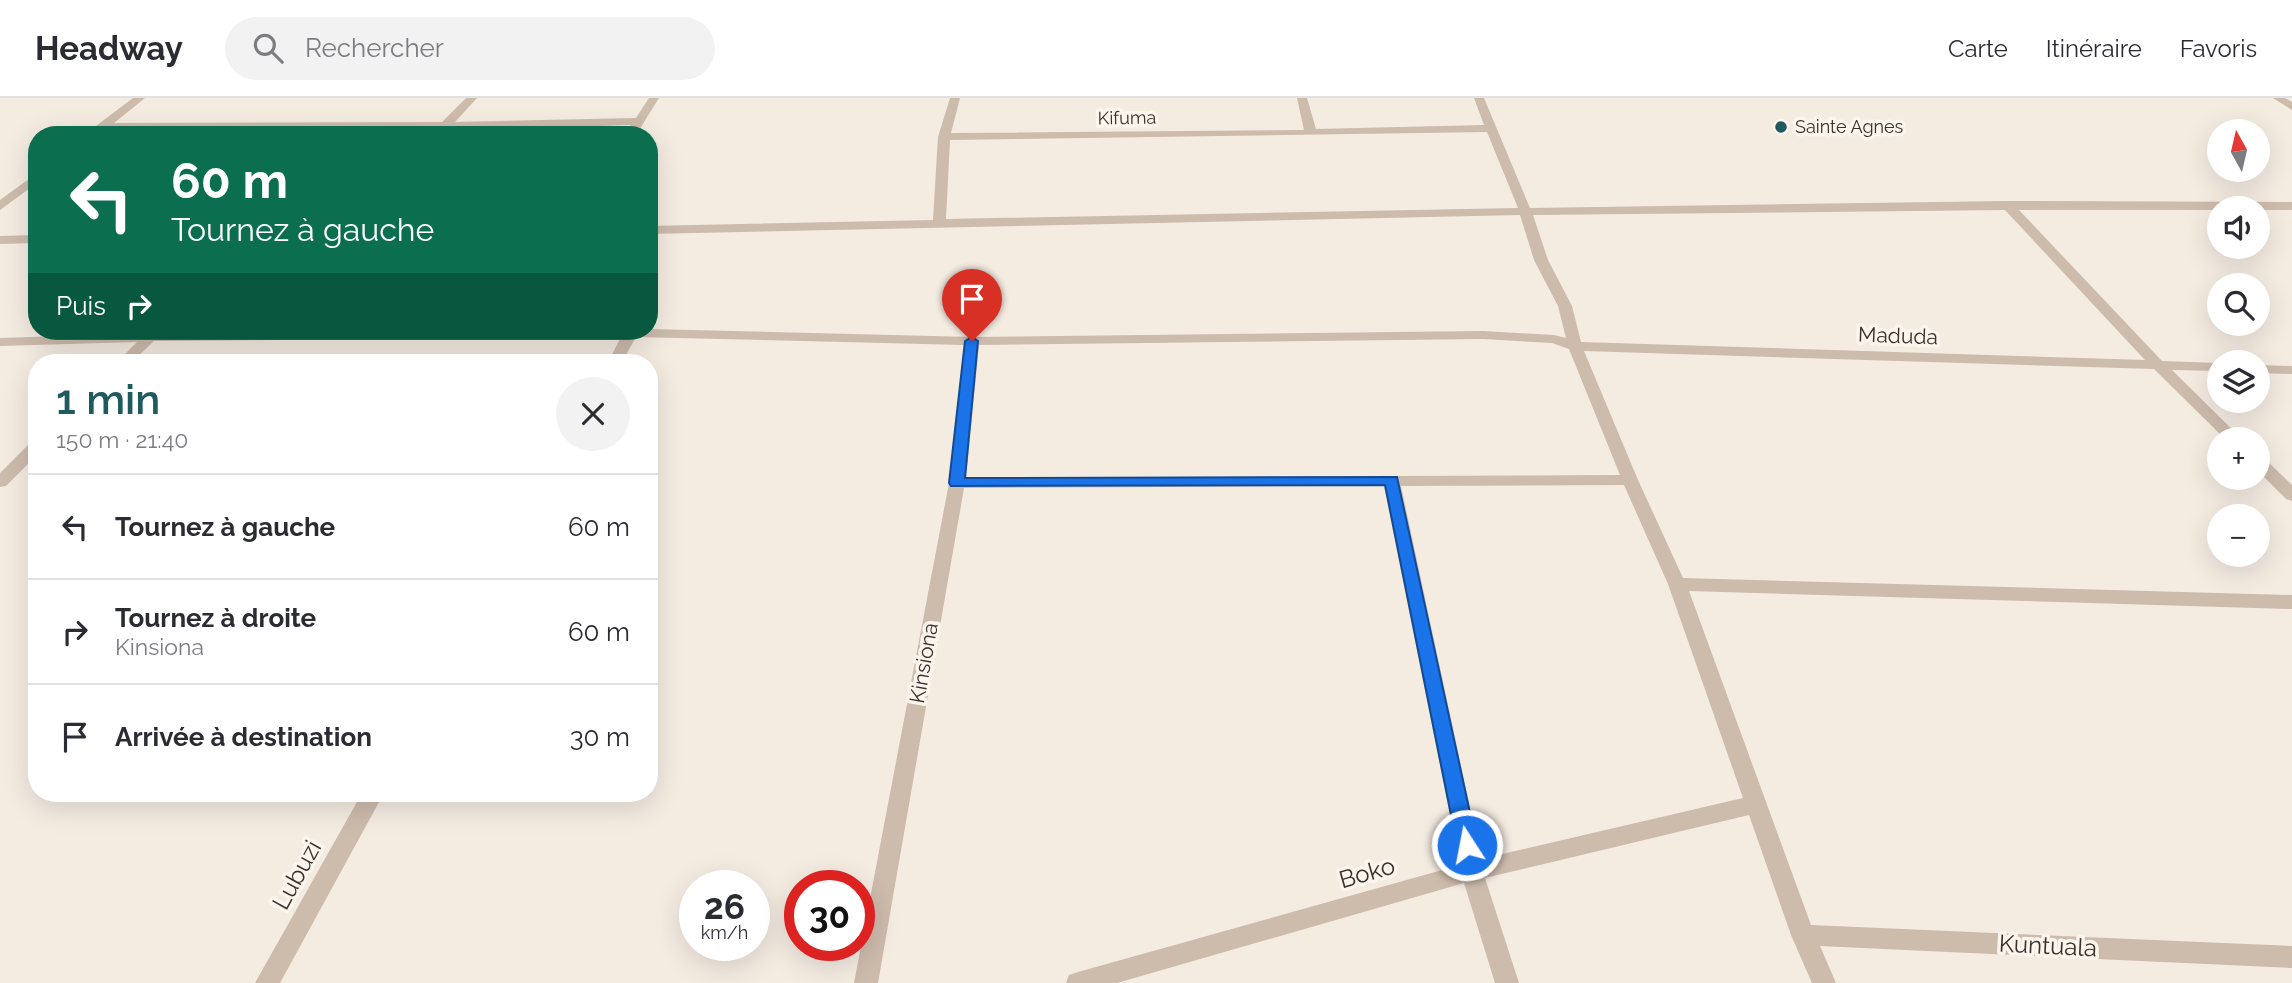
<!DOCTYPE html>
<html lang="fr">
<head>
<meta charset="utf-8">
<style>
	:root { --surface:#fff; --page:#f2f2f3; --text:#2b2b33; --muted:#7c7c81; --line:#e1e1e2; --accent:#1f5a5e }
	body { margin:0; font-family:Raleway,sans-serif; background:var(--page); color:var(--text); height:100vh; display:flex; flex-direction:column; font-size:26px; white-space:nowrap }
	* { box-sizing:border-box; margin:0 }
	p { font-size:23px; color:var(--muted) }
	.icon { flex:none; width:38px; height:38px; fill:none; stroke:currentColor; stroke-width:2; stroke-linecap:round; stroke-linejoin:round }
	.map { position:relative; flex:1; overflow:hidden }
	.sheet { position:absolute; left:28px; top:256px; width:630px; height:448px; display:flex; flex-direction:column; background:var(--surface); border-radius:28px; box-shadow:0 7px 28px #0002 }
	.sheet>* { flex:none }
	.guide { position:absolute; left:28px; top:28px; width:630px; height:214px; border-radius:28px; box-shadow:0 7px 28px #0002; background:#0b6e4f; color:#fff; overflow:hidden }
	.needle { width:46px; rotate:352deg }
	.controls { position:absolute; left:2207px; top:21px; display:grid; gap:14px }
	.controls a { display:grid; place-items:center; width:63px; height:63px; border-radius:50%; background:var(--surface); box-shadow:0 7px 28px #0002; font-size:35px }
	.speed { position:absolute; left:679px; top:772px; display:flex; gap:14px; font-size:35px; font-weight:700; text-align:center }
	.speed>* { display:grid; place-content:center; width:91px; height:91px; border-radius:50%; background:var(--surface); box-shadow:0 7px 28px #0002; line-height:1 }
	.speed small { font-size:18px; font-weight:400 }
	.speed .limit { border:10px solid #d22; background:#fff; color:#111 }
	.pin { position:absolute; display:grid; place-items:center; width:60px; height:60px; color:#fff; margin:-72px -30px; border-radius:50% 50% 50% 0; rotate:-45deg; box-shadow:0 0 7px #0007 }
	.pin .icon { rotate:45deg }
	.me { position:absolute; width:77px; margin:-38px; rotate:349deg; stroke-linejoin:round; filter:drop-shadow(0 0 5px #0008) }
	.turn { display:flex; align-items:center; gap:24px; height:147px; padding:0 28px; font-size:32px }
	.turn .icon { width:91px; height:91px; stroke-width:2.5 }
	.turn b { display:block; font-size:49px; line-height:60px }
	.then { display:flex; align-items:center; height:66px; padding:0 28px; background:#0003; gap:14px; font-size:26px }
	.round { display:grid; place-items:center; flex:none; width:74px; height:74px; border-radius:37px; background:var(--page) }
	.overview { display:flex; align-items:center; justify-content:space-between; height:119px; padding:0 28px }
	h1 { font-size:42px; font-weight:600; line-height:52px; color:var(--accent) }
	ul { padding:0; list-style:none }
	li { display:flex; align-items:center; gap:21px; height:105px; padding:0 28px; border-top:2px solid var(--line) }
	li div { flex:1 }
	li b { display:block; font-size:26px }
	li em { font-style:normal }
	header { display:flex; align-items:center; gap:42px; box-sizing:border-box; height:98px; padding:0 35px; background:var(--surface); border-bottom:2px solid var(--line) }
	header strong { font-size:33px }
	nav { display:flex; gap:38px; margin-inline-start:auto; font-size:24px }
	.search { width:490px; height:63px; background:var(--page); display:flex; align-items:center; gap:18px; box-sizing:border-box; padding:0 24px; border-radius:38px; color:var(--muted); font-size:26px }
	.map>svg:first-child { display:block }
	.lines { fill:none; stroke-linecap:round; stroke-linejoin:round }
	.minor { fill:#cdbbac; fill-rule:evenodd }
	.route { fill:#1a73e8; stroke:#114b97; stroke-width:2 }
	.poi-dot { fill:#1f5a5e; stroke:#fbf5ee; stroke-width:2.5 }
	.labels { text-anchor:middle; stroke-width:7; stroke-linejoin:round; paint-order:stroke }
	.far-street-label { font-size:18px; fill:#3b302b; stroke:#fbf5ee }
	.far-poi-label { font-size:18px; fill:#3b302b; stroke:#fbf5ee; text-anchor:start }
	.street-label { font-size:21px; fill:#3b302b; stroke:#fbf5ee }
	.near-street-label { font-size:24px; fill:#3b302b; stroke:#fbf5ee }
</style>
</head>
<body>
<header>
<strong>Headway</strong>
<div class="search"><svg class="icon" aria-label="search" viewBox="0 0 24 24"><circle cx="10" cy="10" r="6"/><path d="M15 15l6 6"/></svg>Rechercher</div>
<nav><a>Carte</a><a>Itinéraire</a><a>Favoris</a></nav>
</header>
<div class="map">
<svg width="2292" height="885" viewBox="0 0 2292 885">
	<rect width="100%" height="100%" fill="#f4ebe1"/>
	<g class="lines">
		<g class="minor">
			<polygon points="133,0 145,0 114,25 442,24 466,0 477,0 455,24 636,20 649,0 659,0 636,37 624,37 631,27 543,30 105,31 98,37 84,37"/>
			<path d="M950 0H960L951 35 1304 32 1297 0H1307L1316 31 1484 27 1474 0H1484L1530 110 2007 103 2292 104V112H2019L2162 263 2219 265V273L2172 272 2242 341H2225L2154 271 1584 253 1638 382 1683 480 2292 497V511L1689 493 1811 827 2292 848V870L1820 848 1836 885H1812L1791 837 1749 717 1485 780 1519 885H1495L1464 785 1117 885H1066L1069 877 1078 874 1460 767 1384 388 964 390 878 885H854L949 385 964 247 636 239 622 264H608L621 239 154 243 132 264H117L137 244 0 248V240L150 235 649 231 972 239 1483 233 1554 237 1566 240 1558 208 1534 162 1520 117 649 136V128L933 122 938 39ZM1487 34 1518 110 946 121 950 42ZM2005 112 2145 262 1581 244 1572 208 1548 162 1533 117ZM1483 241 1552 245 1569 251 1620 377 966 380 979 247ZM1624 387 1668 486 1743 700 1481 761 1401 388Z"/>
			<polygon points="2273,0 2285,0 2292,4 2292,12"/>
			<polygon points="37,75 37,85 0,112 0,102"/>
			<polygon points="37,137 37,145 0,146 0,138"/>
			<polygon points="2258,267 2292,268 2292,276 2258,275"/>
			<polygon points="37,343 37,357 6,388 0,389 0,375 31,344"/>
			<polygon points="2258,359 2264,360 2292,387 2292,403 2286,401 2258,373"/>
			<polygon points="362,695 384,695 280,885 255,885"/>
		</g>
	</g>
	<polygon class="route" points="972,239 978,243 965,380 1397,379 1477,747 1474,753 1467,755 1460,753 1457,747 1385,387 951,388 949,385 965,243"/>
	<circle class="poi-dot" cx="1781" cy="29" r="7"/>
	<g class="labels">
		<g class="far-street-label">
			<text transform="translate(1127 20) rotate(-1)" y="6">Kifuma</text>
		</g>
		<g class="far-poi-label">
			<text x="1795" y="35">Sainte Agnes</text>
		</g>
		<g class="street-label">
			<text transform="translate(1898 238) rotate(2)" y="7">Maduda</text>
			<text transform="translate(924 565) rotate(-80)" y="7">Kinsiona</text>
		</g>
		<g class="near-street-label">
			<text transform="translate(1367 775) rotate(-16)" y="8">Boko</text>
			<text transform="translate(297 777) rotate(-61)" y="8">Lubuzi</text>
			<text transform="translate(2048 848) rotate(3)" y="8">Kuntuala</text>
		</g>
	</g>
</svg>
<div class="controls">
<a><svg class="needle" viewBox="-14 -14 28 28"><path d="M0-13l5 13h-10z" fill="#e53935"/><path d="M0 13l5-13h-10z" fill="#7c7c81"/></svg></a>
<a><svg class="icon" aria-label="sound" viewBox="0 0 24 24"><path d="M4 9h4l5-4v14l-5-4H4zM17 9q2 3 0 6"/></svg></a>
<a><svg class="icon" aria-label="search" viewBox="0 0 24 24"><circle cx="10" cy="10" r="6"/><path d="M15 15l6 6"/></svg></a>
<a><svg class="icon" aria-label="layers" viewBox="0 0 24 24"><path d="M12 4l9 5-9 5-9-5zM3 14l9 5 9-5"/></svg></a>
<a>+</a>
<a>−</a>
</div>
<div class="speed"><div>26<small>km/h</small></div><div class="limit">30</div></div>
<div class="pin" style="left:972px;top:243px;background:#d93025"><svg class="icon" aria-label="arrive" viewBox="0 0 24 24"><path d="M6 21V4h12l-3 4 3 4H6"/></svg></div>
<svg class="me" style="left:1467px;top:747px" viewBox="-20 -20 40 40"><circle r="17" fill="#1a73e8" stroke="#fff" stroke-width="3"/><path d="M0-11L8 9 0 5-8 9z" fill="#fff"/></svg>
<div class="guide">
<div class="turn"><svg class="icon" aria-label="left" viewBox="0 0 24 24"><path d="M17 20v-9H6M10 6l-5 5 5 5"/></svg><div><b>60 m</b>Tournez à gauche</div></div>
<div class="then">Puis<svg class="icon" aria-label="right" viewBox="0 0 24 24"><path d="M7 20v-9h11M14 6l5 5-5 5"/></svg></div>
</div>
<section class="sheet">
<div class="overview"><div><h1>1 min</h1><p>150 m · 21:40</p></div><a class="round"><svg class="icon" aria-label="close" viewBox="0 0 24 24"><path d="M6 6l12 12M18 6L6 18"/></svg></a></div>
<ul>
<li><svg class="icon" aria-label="left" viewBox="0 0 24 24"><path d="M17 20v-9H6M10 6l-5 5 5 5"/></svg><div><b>Tournez à gauche</b></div><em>60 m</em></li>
<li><svg class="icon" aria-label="right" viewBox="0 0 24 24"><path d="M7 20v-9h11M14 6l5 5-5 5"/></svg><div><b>Tournez à droite</b><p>Kinsiona</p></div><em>60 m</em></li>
<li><svg class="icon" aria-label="arrive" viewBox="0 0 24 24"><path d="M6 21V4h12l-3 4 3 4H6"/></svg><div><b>Arrivée à destination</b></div><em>30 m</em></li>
</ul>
</section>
</div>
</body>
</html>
